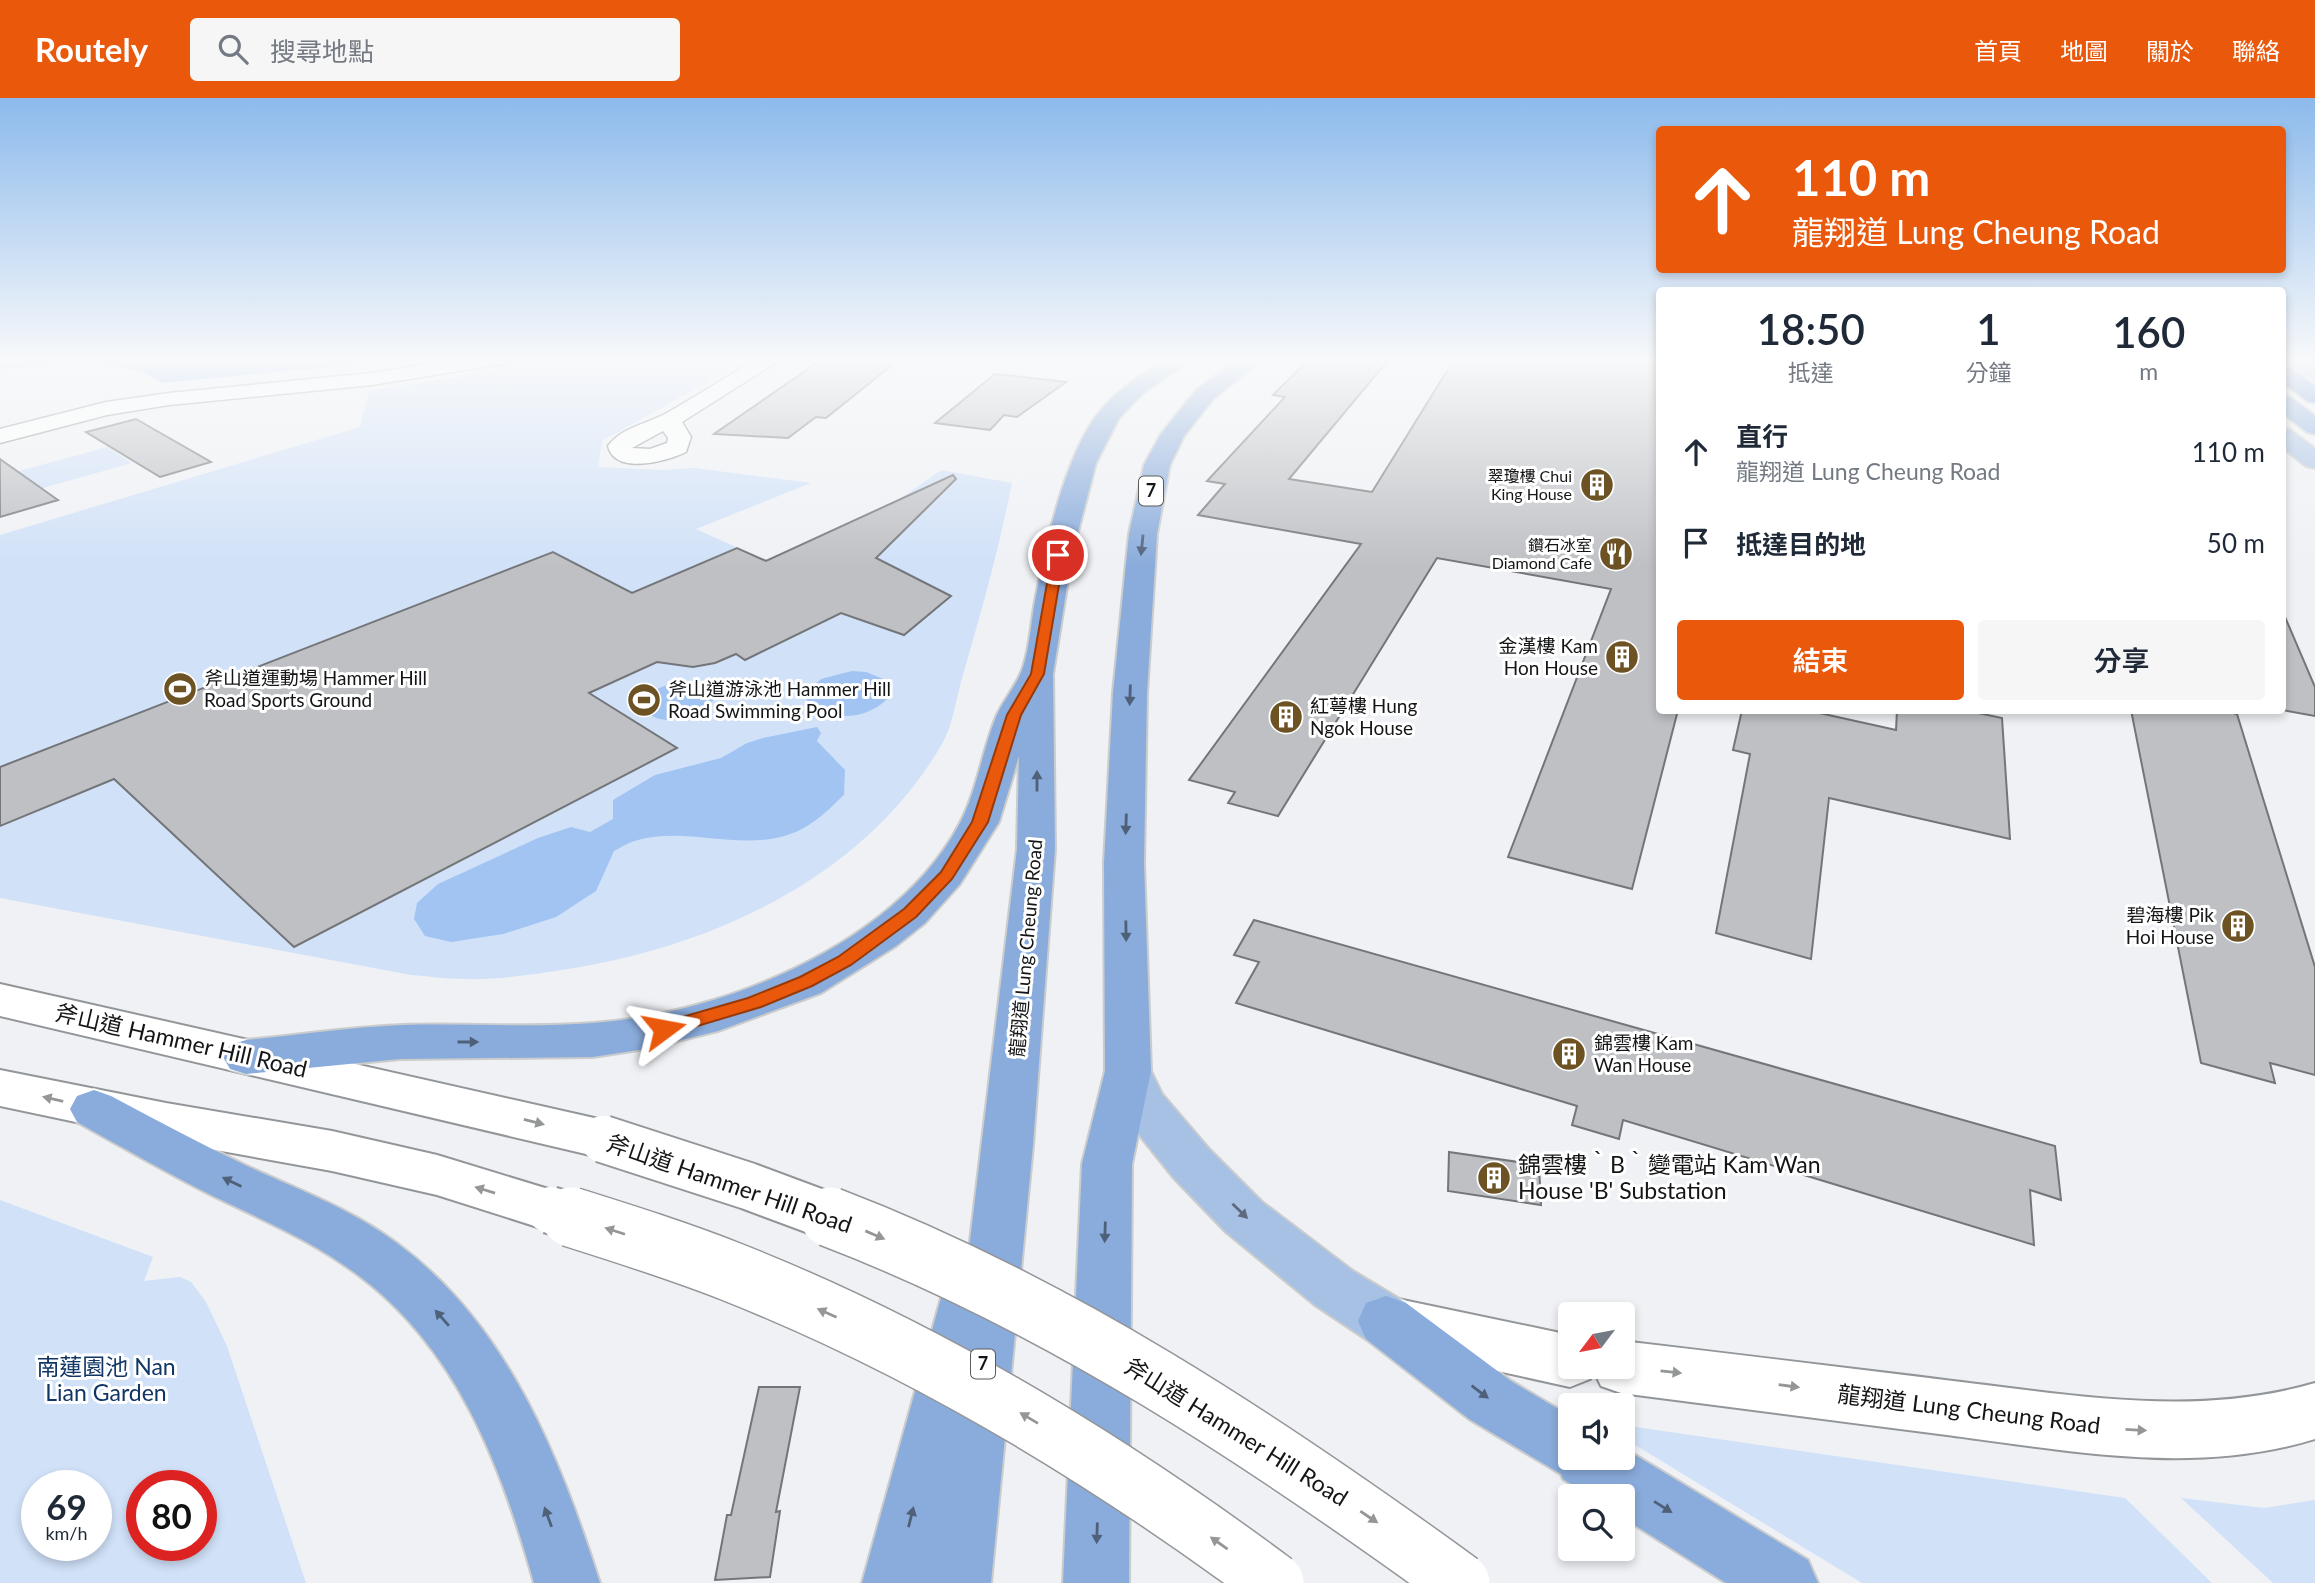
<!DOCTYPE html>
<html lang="zh-TW">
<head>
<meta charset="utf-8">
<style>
	:root { --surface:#fff; --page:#f6f6f7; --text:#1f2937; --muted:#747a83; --accent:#ea580c }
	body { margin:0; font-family:Lato,"Noto Sans TC",sans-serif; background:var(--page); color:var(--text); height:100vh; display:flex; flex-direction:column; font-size:26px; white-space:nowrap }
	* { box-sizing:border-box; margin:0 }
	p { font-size:23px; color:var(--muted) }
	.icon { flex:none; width:38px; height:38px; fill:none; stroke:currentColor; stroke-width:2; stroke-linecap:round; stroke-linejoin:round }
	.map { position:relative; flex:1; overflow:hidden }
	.sheet { position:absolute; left:1656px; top:189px; width:630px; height:427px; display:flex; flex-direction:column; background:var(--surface); border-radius:7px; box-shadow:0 4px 10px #0003 }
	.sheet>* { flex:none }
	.top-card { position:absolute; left:1656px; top:28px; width:630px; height:147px; border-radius:7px; box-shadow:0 4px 10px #0003; background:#ea580c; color:#fff; overflow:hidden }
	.needle { width:46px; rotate:238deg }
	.controls { position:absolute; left:1558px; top:1204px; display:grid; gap:14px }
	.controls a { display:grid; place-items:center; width:77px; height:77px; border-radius:7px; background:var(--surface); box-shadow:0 4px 10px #0003; font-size:35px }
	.speed { position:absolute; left:21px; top:1372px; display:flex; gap:14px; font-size:35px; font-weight:700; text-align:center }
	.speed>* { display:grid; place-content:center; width:91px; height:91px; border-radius:50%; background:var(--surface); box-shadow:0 4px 10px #0003; line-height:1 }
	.speed small { font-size:18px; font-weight:400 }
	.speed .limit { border:10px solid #d22; background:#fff; color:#111 }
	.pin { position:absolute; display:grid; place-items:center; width:60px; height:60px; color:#fff; margin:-30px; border:4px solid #fff; border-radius:50%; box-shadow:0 2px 7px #0007 }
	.me { position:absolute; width:77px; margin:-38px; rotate:77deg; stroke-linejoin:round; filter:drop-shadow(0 0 5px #0008) }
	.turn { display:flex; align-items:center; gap:24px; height:147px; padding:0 21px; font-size:32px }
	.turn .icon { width:91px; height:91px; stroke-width:2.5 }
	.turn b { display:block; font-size:49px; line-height:60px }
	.eta { display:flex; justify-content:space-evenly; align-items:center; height:119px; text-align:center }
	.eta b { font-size:42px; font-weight:600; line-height:49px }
	.action { display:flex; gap:14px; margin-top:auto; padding:14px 21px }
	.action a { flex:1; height:80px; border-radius:7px; background:var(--accent); color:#fff; font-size:28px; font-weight:600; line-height:80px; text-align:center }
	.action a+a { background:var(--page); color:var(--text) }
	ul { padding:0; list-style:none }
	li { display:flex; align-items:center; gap:21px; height:91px; padding:0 21px }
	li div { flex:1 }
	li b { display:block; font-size:26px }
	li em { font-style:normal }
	header { display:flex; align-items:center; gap:42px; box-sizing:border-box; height:98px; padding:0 35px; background:var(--accent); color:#fff }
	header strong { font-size:33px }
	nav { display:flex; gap:38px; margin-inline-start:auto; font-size:24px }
	.search { width:490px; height:63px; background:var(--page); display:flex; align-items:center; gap:18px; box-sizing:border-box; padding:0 24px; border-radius:7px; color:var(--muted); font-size:26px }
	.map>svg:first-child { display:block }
	.green { fill:#d0e1f8; fill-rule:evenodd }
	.forest { fill:#8bb7f6 }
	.water { fill:#a2c4f3 }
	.building { fill:#bec0c4; stroke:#737578; stroke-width:2 }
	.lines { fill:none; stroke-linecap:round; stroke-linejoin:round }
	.minor-casing { stroke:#939699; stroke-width:3 }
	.secondary-casing { stroke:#939699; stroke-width:4 }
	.primary-casing { stroke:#cbcccc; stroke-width:4 }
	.trunk-casing { stroke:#cbcccc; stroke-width:4 }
	.motorway-casing { stroke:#cbcccc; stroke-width:4 }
	.minor { fill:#fff; fill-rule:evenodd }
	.secondary { fill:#fff; fill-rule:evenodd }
	.primary { fill:#a7c1e5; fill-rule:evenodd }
	.trunk { fill:#8aacdc; fill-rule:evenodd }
	.motorway { fill:#6c97d4; fill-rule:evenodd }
	.secondary-bridge-far1-casing { stroke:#939699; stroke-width:50; stroke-linecap:butt }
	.secondary-bridge-casing { stroke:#939699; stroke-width:62; stroke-linecap:butt }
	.secondary-bridge-far1 { stroke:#fff; stroke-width:46 }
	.secondary-bridge { stroke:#fff; stroke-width:59 }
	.oneway { fill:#4f6079 }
	.oneway2 { fill:#959696 }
	.oneway3 { fill:#5e6b7e }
	.route { fill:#ea580c; stroke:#983908; stroke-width:2 }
	.labels { text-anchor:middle; stroke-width:6; stroke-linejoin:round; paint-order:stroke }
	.far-poi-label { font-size:16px; fill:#141516; stroke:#fff; text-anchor:end }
	.shield { fill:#fff; stroke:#5a5b5c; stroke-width:2 }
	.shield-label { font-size:18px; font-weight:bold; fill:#141516 }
	.poi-label { font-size:19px; fill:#141516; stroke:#fff; text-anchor:start }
	.street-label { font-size:19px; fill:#141516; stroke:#fff }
	.near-street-label { font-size:23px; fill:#141516; stroke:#fff }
	.near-poi-label { font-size:23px; fill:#141516; stroke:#fff; text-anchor:start }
	.near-park-label { font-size:23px; fill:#113565; stroke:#fff }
</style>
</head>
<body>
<header>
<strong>Routely</strong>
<div class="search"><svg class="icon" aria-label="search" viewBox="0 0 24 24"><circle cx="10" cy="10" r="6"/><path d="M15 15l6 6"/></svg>搜尋地點</div>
<nav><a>首頁</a><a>地圖</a><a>關於</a><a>聯絡</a></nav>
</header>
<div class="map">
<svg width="2315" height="1485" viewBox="0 0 2315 1485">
	<rect width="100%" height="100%" fill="#eff1f5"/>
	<g class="green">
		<path d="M546 260H705L724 263 731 271 602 343 598 369 663 372 695 370 811 385 696 431 766 463 897 403 941 372 1012 385C999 451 981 515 962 580 956 601 953 627 942 646 861 785 701 854 548 874 520 878 491 882 464 881 446 881 428 878 411 877L0 800V437L360 329 369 293 467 277Z"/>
		<polygon points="107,349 132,365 25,395 1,378"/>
		<path d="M0 1102 153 1159 144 1183 180 1179 191 1184 206 1204 227 1248 306 1485H0ZM37 1388H96V1447H37ZM142 1388H201V1447H142Z"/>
		<polygon points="1622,1327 2125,1400 2212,1485 1862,1485 1622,1339"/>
		<polygon points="2181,1400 2264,1410 2315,1402 2315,1485 2273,1485"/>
	</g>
	<polygon class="forest" points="0,260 423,260 162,285 139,272 82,264 0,271"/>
	<g class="water">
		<path d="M852 573 866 574 888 583 891 596C872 622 831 625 807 605V594L821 581Z"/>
		<path d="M689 583C758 589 671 647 643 610 646 589 672 585 689 583Z"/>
		<path d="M817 629 821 635 817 643 845 672 844 697C835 705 826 715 816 722 761 764 696 726 638 742 630 744 621 749 614 753L596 793 556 819 503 836 451 844 425 838 414 821 417 805 438 786 538 740 571 729 590 734 613 721V702L655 677 721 660 747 645 763 640Z"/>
	</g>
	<g class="building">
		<polygon points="824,260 901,260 826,320 816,319 788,340 714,336"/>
		<polygon points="1310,260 1390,260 1289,381 1372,394 1455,260 1659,262 1659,612 1678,612 1632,791 1508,759 1611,491 1437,460 1278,718 1228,705 1235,694 1189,682 1361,446 1198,417 1225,386 1207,383 1285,299 1273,297"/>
		<polygon points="995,276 1066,284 1017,319 1004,317 990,332 935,325"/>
		<polygon points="136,321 211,364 160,379 86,334"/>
		<polygon points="0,361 58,402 0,419"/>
		<polygon points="953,377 956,381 876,460 951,498 904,537 841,515 745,562 736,556 715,565 693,569 657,564 589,595 677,650 294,849 114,681 0,728 0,669 553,454 632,495 737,450 766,463"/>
		<polygon points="2282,512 2315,589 2315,618 2282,612"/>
		<polygon points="1742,612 1806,612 1896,632 1897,612 1964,612 2002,620 2010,741 1829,700 1811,861 1716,835 1750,656 1733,652"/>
		<polygon points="2131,612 2220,612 2237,616 2315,869 2315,977 2270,965 2275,985 2201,965"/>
		<polygon points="1254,822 2055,1048 2061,1102 2030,1092 2034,1147 1623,1022 1619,1041 1572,1027 1577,1008 1236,905 1259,864 1234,857"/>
		<polygon points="1449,1054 1539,1067 1541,1107 1448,1093"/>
		<polygon points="759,1289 800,1289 776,1414 780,1413 770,1479 715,1482 727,1417 731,1417"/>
	</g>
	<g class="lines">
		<g class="minor-casing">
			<g id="minor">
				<polygon points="465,260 512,260 509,264 502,266 372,287 169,307 107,317 0,345 0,331 106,304 169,295 372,275"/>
				<path d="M759 260H783L682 324 691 339 686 354C667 363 615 378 608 348 621 330 646 326 665 316 697 298 727 278 759 260ZM663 333 668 340 667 345 650 351 632 350Z"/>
			</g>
		</g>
		<g class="secondary-casing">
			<g id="secondary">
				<polygon points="0,886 603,1022 620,1027 628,1041 620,1055 603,1060 0,918"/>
				<polygon points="0,972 166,1005 332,1033 437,1057 568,1097 576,1112 568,1127 550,1133 437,1097 332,1073 166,1043 0,1008"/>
				<path d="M1398 1201 1570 1237V1269H1622V1243C1733 1256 1843 1269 1953 1283 2074 1297 2195 1320 2315 1285V1341C2194 1378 2070 1353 1947 1337 1839 1323 1730 1309 1621 1295L1601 1288 1594 1273 1590 1281 1570 1289 1398 1251 1378 1244 1370 1226 1378 1208Z"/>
			</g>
		</g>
		<g class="primary-casing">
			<g id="primary">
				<polygon points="2282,260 2305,260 2315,266 2315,282 2283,264"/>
				<polygon points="2282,330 2290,332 2315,351 2315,370 2306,368 2282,349"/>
				<polygon points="1128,956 1145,961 1162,996 1209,1051 1262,1104 1353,1173 1406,1205 1414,1223 1406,1241 1386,1248 1366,1241 1315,1207 1226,1134 1173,1079 1125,1019 1105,973 1111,961"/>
			</g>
		</g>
		<g class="trunk-casing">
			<g id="trunk">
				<path d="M1168 260H1194L1143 295 1119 320 1096 365 1072 457 1053 576 1055 751 1033 1047 991 1485H862L946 1182 954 1165 968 1160 1017 751 1019 658 999 724 960 786 925 825 896 848 821 895 718 933 645 951 593 959 400 961 246 976 230 971 223 959 230 947 246 942C298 937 351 929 403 927 466 925 530 930 593 925 723 916 897 846 960 725 977 693 982 653 996 619 1002 605 1012 593 1019 579 1029 560 1031 524 1035 503 1045 449 1066 353 1101 312 1120 289 1144 275 1168 260Z"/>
				<polygon points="1240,260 1265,260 1213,301 1184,338 1170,367 1157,436 1147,595 1144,765 1151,973 1132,1066 1129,1485 1063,1485 1082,1066 1105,973 1104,765 1113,595 1129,436 1144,367 1161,336 1197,291"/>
				<polygon points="2282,297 2290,299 2315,318 2315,336 2307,334 2282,315"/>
				<path d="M94 992 111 998C156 1022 201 1046 247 1068 299 1092 352 1111 398 1146 508 1228 559 1358 600 1485H534C502 1370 458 1251 358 1177 313 1143 263 1122 213 1098 167 1075 122 1049 77 1024L70 1011 77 998Z"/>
				<polygon points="1386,1198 1406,1205 1511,1283 1570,1318 1570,1360 1622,1360 1622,1349 1808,1462 1818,1485 1726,1485 1622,1419 1622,1398 1590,1398 1563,1381 1561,1376 1469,1321 1366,1241 1358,1223 1366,1205"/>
			</g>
		</g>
		<g class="motorway-casing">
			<polygon id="motorway" points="2282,267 2290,269 2315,288 2315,305 2307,303 2282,284"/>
		</g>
		<use href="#minor" class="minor"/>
		<use href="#secondary" class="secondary"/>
		<use href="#primary" class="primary"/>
		<use href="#trunk" class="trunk"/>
		<use href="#motorway" class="motorway"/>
		<g class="secondary-bridge-far1-casing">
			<g id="secondary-bridge-far1">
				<polyline points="603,1041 748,1088 834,1120"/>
				<polyline points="550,1112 577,1120"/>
			</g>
		</g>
		<g class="secondary-bridge-casing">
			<g id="secondary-bridge">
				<path d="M571 1119C625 1136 679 1153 732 1174 927 1251 1106 1360 1274 1485"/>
				<path d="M830 1119C1058 1206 1263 1342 1460 1485"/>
			</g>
		</g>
		<use href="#secondary-bridge-far1" class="secondary-bridge-far1"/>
		<use href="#secondary-bridge" class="secondary-bridge"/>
	</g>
	<defs><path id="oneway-solid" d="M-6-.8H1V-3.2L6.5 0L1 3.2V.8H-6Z" transform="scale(1.75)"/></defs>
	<g class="oneway">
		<use href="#oneway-solid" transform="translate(1142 447) rotate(96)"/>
		<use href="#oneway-solid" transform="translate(1130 597) rotate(92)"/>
		<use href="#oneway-solid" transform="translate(1037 683) rotate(-90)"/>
		<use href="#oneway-solid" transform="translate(1126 726) rotate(92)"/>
		<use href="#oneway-solid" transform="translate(1126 833) rotate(89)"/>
		<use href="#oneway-solid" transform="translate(468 944)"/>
		<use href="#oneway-solid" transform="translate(232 1084) rotate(-154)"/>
		<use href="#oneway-solid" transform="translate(1105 1134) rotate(92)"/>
		<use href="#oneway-solid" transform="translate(442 1220) rotate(-131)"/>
		<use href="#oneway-solid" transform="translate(1480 1294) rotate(37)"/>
		<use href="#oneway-solid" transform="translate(1663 1409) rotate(32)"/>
		<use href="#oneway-solid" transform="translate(548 1419) rotate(-110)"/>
		<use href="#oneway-solid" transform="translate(911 1419) rotate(-76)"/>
		<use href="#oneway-solid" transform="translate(1097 1435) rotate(92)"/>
	</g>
	<g class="oneway2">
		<use href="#oneway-solid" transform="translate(53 1001) rotate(-167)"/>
		<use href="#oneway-solid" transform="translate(534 1024) rotate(14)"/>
		<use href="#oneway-solid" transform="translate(485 1092) rotate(-163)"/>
		<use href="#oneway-solid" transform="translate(615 1133) rotate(-162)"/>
		<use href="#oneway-solid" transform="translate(875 1137) rotate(23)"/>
		<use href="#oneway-solid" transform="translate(827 1215) rotate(-156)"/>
		<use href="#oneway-solid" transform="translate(1671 1274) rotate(6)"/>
		<use href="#oneway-solid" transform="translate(1789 1288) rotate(8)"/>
		<use href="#oneway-solid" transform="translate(1029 1320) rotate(-149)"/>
		<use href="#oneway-solid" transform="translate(2136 1332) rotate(3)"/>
		<use href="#oneway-solid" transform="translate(1369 1419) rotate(34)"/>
		<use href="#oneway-solid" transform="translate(1219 1445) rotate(-145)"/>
	</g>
	<use class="oneway3" href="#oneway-solid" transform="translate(1240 1113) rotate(44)"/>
	<linearGradient id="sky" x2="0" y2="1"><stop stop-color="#8cbaec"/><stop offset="0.56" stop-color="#f8f9fa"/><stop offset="1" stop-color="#f8f9fa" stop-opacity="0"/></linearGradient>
	<rect width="2315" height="468" fill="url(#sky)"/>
	<polygon class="route" points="1058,454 1064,457 1044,576 1021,617 988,724 952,781 916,819 851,867 812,888 761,909 664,938 658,936 655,931 658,926 748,900 800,879 838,859 904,811 941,774 972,724 1007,617 1031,576 1052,457"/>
	<defs>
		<g id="building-disc" transform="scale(1.75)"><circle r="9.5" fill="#6d5224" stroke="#fff"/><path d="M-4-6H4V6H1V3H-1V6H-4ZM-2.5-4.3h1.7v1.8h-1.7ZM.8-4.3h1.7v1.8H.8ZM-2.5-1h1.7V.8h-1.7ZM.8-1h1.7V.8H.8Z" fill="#fff"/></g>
		<g id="restaurant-disc" transform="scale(1.75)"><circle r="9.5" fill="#6d5224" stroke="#fff"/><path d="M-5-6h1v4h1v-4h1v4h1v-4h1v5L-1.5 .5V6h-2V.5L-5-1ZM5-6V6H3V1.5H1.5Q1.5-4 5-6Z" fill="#fff"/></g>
		<g id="stadium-disc" transform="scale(1.75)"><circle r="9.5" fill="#6d5224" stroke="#fff"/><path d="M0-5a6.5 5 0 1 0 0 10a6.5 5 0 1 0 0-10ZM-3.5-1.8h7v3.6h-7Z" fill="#fff"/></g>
	</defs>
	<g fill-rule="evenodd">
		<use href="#building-disc" x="1597" y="387"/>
		<use href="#restaurant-disc" x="1616" y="456"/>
		<use href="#building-disc" x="1622" y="559"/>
		<use href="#stadium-disc" x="180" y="591"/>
		<use href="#stadium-disc" x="644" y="602"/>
		<use href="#building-disc" x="1286" y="619"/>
		<use href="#building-disc" x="2238" y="828"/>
		<use href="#building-disc" x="1569" y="956"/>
		<use href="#building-disc" x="1494" y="1080"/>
	</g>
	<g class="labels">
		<g class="far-poi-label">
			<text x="1572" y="384">翠瓊樓 Chui<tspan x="1572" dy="18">King House</tspan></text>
			<text x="1592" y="453">鑽石冰室<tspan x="1592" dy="18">Diamond Cafe</tspan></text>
		</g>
		<g class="shield">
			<rect x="1139" y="378.5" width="24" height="29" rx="5"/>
			<rect x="971" y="1251.5" width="24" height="29" rx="5"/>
		</g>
		<g class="shield-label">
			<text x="1151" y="399">7</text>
			<text x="983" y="1272">7</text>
		</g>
		<g class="poi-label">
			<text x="1598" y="555" text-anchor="end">金漢樓 Kam<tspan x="1598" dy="22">Hon House</tspan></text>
			<text x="204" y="587">斧山道運動場 Hammer Hill<tspan x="204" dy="22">Road Sports Ground</tspan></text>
			<text x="668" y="598">斧山道游泳池 Hammer Hill<tspan x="668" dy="22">Road Swimming Pool</tspan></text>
			<text x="1310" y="615">紅萼樓 Hung<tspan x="1310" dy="22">Ngok House</tspan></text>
			<text x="2214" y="824" text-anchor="end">碧海樓 Pik<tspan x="2214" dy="22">Hoi House</tspan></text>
			<text x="1594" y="952">錦雲樓 Kam<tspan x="1594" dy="22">Wan House</tspan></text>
		</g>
		<g class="street-label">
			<text transform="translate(1026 850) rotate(-85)" y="7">龍翔道 Lung Cheung Road</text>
		</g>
		<g class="near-street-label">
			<text transform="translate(181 943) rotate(13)" y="8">斧山道 Hammer Hill Road</text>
			<text transform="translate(729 1086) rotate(19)" y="8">斧山道 Hammer Hill Road</text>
			<text transform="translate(1969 1312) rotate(7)" y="8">龍翔道 Lung Cheung Road</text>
			<text transform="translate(1236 1334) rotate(32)" y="8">斧山道 Hammer Hill Road</text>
		</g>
		<g class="near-poi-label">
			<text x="1518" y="1075">錦雲樓‵B‵變電站 Kam Wan<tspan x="1518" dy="26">House 'B' Substation</tspan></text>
		</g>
		<g class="near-park-label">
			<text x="106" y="1277">南蓮園池 Nan<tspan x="106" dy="26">Lian Garden</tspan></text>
		</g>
	</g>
</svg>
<div class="controls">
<a><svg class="needle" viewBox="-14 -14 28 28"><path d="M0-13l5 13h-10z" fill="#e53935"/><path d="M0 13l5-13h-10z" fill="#747a83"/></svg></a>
<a><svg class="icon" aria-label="sound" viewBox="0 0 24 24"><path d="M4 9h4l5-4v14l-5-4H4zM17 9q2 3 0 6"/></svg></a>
<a><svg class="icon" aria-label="search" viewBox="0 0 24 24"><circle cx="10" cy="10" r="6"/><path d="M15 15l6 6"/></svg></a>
</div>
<div class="speed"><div>69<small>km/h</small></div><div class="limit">80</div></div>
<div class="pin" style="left:1058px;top:457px;background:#d93025"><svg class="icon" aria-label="arrive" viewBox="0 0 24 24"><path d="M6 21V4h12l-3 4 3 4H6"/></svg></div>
<svg class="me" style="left:664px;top:931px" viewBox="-20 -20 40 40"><path d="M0-17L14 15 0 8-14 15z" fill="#ea580c" stroke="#fff" stroke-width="4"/></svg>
<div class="top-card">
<div class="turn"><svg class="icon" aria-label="ahead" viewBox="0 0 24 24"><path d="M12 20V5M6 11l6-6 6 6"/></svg><div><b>110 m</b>龍翔道 Lung Cheung Road</div></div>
</div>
<section class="sheet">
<div class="eta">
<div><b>18:50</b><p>抵達</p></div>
<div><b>1</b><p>分鐘</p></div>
<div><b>160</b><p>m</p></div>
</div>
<ul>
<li><svg class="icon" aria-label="ahead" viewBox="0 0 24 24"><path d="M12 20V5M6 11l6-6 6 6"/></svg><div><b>直行</b><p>龍翔道 Lung Cheung Road</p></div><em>110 m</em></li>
<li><svg class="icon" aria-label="arrive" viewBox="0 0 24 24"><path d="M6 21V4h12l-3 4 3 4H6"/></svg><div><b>抵達目的地</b></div><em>50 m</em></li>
</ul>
<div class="action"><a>結束</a><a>分享</a></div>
</section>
</div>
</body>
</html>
